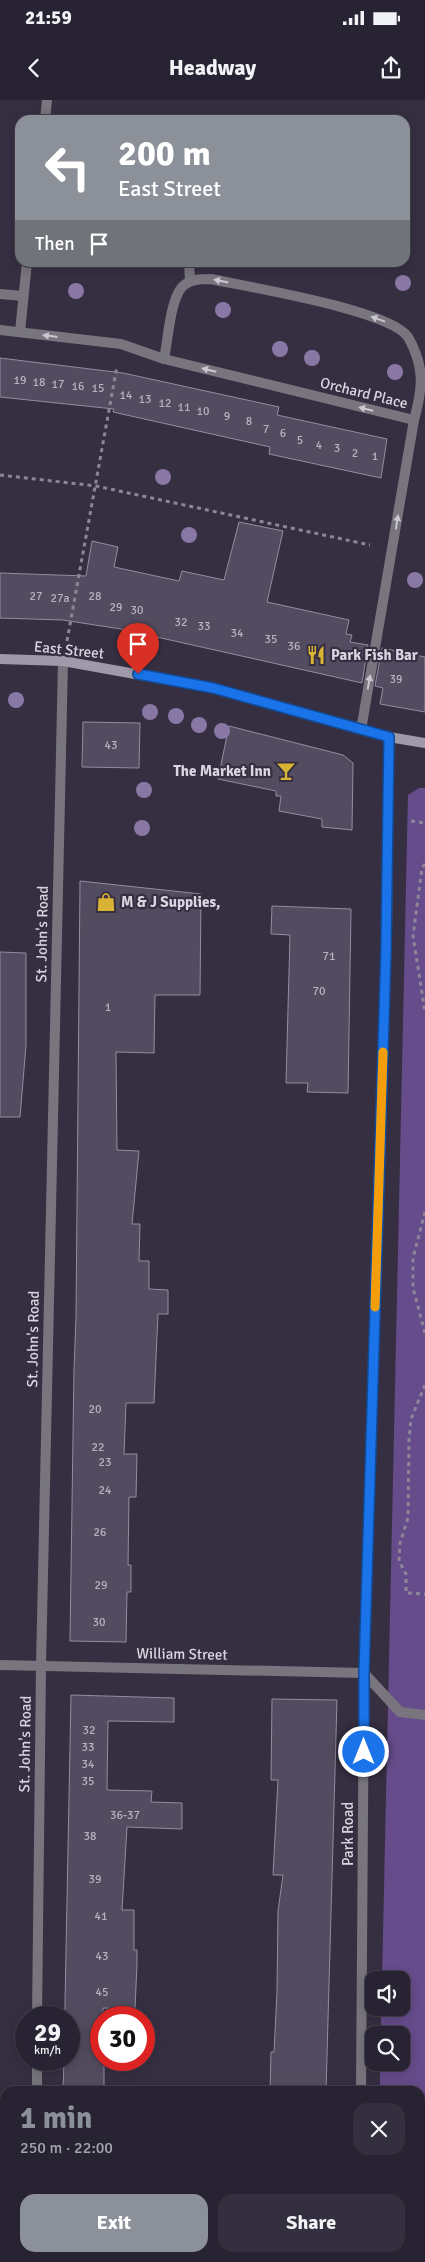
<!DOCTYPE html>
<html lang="en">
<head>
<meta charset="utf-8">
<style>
	:root { --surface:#282332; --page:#342f3e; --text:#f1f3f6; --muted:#a5a4ac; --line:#44404d; --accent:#8c9099 }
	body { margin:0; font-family:Signika,sans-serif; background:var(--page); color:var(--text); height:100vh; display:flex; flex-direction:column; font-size:19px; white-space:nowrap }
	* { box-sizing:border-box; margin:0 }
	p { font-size:16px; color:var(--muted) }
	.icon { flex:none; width:28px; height:28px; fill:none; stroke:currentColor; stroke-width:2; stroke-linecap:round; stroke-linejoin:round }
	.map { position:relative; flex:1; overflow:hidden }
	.sheet { position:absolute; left:0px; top:1986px; width:425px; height:176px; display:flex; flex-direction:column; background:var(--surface); border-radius:15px 15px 0 0; box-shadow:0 2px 12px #0003,0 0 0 1px var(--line) }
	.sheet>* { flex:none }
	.guide { position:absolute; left:15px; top:15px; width:395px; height:152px; border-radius:15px; box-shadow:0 2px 12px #0003,0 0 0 1px var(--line); background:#8c9099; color:#fff; overflow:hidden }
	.controls { position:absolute; left:365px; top:1871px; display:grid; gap:10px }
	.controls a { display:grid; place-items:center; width:45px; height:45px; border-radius:10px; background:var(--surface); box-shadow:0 2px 12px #0003,0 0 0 1px var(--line); font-size:25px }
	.speed { position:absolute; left:15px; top:1906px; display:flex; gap:10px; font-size:25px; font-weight:700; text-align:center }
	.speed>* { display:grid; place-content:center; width:65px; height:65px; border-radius:50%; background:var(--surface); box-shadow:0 2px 12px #0003,0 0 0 1px var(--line); line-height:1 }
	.speed small { font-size:12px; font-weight:400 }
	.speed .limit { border:8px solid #d22; background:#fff; color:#111 }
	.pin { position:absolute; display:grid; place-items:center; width:42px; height:42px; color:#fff; margin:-51px -21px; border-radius:50% 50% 50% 0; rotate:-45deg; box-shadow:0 0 5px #0007 }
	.pin .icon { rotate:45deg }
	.me { position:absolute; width:55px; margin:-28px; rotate:0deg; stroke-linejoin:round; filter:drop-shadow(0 0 4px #0008) }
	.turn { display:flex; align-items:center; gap:18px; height:105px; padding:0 20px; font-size:22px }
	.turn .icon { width:65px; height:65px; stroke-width:2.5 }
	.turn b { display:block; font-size:35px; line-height:42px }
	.then { display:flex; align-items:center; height:48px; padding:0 20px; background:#0003; gap:10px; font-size:19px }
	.round { display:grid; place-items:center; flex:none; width:52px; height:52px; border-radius:15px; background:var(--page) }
	.headline { display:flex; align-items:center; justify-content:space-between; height:85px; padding:0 20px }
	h1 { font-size:30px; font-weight:700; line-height:38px; color:var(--accent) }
	.button { display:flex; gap:10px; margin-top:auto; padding:10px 20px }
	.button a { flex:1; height:58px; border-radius:15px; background:var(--accent); color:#fff; font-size:20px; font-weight:700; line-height:58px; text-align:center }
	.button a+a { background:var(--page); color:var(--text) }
	.status { display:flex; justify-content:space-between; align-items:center; height:35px; padding:0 25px; background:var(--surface); direction:ltr }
	.status svg { height:14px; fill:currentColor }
	header { display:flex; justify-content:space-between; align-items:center; height:65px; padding:0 20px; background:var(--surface); font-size:22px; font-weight:700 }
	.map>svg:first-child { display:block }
	.green { fill:#674c8c }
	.building { fill:#534b5f; stroke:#958ca3 }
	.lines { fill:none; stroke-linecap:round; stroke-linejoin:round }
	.path { stroke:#8c8696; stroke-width:3; stroke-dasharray:4 4; stroke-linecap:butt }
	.service { stroke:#78757f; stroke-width:10 }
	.minor { stroke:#78757f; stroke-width:10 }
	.secondary { stroke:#9f9aa9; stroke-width:10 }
	.tree { fill:#8978a5 }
	.oneway { fill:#cac7d2 }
	.route-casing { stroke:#114b97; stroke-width:12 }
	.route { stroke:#1a73e8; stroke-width:9 }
	.slow { stroke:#f59e0b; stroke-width:9 }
	.labels { text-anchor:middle; stroke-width:4.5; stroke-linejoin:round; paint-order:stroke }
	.number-label { font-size:12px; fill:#b8b2c0 }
	.street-label { font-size:15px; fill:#d9d5e1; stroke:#362f42 }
	.poi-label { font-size:15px; font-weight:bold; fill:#d9d5e1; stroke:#362f42; text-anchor:start }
</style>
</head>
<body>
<div class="status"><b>21:59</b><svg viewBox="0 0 49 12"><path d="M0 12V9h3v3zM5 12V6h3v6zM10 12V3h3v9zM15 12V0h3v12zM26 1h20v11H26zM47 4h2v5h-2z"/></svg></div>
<header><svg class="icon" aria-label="back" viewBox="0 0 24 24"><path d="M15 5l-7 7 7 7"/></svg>Headway<svg class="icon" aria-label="share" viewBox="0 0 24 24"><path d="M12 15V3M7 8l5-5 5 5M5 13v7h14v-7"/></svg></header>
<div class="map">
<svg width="425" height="2162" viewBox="0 0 425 2162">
	<rect width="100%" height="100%" fill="#362f42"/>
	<polygon class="green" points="419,688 425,688 425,2162 376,2162 377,2158 420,2158 420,1991 380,1991 380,1963 401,1962 401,1935 381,1935 381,1908 401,1908 401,1880 382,1880 408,695"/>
	<g class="building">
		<polygon points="0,258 123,273 279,307 277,315 387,339 381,378 269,354 270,347 113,312 114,309 0,297"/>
		<polygon points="239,422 283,431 267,502 349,520 346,534 352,535 350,542 368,545 362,583 121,529 63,520 0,518 0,473 86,476 92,441 118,447 114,467 179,481 182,471 224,480"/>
		<polygon points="382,548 425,557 425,612 380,604 383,588 375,586"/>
		<polygon points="83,622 140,623 139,668 82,667"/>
		<polygon points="229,626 343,655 353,663 352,730 322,727 322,719 279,711 281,696 276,696 276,691 218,679"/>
		<polygon points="80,781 201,794 200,895 155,895 154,953 116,952 117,1050 139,1051 132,1124 140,1124 139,1161 149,1161 149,1189 168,1190 168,1214 158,1214 154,1303 126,1303 124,1354 137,1354 136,1397 129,1397 128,1465 131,1465 131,1492 127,1492 126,1542 70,1541 74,1270 76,1217"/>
		<polygon points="272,806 351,809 348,993 307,992 308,983 286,983 290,835 271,834"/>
		<polygon points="0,852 26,853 26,945 20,1017 0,1017"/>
		<polygon points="71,1595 174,1598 174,1622 108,1621 107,1690 152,1691 151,1702 182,1703 182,1729 127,1727 122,1810 134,1810 134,1850 137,1850 137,1863 135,1909 103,1908 101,1960 104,1960 104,1990 63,1990 64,1960 69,1960 69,1918 65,1918 65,1903"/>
		<polygon points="272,1599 337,1600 326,1991 270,1991 271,1952 274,1952 277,1892 278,1811 283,1775 273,1775 278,1680 271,1680"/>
	</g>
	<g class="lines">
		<g class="path">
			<polyline points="0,375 96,386 370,445"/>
			<polyline points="67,541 117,266"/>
			<polyline points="411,721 425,723"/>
			<polyline points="425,764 422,768 413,836 425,912"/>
			<polyline points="425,1112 413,1158 413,1188 425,1233"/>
			<polyline points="425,1285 411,1319 409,1340 408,1418 400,1443 399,1461 406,1474 406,1493 425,1494"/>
		</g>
		<g class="service">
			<polyline points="189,162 190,181"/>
			<path d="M164 259C168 240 170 201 182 187 190 179 201 179 211 179 248 187 390 210 408 237 425 267 423 287 414 320"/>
			<polyline points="364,1573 400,1612 425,1615"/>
		</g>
		<g class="minor">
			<polyline points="45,20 47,0"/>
			<polyline points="0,194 23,196"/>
			<polyline points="0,230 121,244 164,259 414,320 361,630"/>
			<polyline points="20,232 27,162"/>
			<polyline points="0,1565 364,1573"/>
			<polyline points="37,1918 41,1566 63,561"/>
			<polyline points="37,1991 37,1960"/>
			<polyline points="361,1991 364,1573 387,831 389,637"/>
			<polyline points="35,2162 35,2158"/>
			<polyline points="360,2162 360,2158"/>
		</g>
		<polyline class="secondary" points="0,559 63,561 213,588 389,637 425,643"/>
	</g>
	<g class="tree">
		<circle cx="403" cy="183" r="8"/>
		<circle cx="76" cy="191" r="8"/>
		<circle cx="223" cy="210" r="8"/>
		<circle cx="280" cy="249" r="8"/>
		<circle cx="312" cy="258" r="8"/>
		<circle cx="395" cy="272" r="8"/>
		<circle cx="163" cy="377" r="8"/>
		<circle cx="189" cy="435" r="8"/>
		<circle cx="415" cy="480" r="8"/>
		<circle cx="16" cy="600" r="8"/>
		<circle cx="150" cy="612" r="8"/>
		<circle cx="176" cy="616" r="8"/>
		<circle cx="199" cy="625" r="8"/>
		<circle cx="222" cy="631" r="8"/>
		<circle cx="144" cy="690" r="8"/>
		<circle cx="142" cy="728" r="8"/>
	</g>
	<defs><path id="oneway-solid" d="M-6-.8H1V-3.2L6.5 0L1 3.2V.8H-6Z" transform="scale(1.25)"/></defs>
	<g class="oneway">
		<use href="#oneway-solid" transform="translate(221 181) rotate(-168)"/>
		<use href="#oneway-solid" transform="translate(378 219) rotate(-160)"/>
		<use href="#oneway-solid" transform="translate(50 236) rotate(-173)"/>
		<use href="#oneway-solid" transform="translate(209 270) rotate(-166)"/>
		<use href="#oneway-solid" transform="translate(366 309) rotate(-166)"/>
		<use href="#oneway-solid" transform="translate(397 422) rotate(-81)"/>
		<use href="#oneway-solid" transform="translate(369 582) rotate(-80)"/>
	</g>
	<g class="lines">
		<g class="route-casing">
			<polyline id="route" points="138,574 213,588 389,637 386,851 364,1573 364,1652"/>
		</g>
		<use href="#route" class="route"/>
		<polyline class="slow" points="375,1207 383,952"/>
	</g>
	<defs>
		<g id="restaurant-bare" transform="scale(1.5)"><path d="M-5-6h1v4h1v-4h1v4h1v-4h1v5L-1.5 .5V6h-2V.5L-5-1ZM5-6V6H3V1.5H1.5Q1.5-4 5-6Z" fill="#d9b334" stroke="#362f42" stroke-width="2.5" paint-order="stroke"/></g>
		<g id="bar-bare" transform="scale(1.5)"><path d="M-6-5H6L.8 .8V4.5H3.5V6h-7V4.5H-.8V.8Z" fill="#d9b334" stroke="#362f42" stroke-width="2.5" paint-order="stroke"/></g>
		<g id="shop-bare" transform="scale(1.5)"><path d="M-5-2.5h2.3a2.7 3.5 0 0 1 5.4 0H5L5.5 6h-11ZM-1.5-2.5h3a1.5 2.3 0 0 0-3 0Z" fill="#d9b334" stroke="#362f42" stroke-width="2.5" paint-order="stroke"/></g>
	</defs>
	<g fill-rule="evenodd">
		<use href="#restaurant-bare" x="316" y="555"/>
		<use href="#bar-bare" x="286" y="671"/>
		<use href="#shop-bare" x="106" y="802"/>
	</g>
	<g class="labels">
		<g class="number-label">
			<text x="20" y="284">19</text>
			<text x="39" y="286">18</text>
			<text x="58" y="288">17</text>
			<text x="78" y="290">16</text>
			<text x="98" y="292">15</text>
			<text x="126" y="299">14</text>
			<text x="145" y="303">13</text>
			<text x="165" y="307">12</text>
			<text x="184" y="311">11</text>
			<text x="203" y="315">10</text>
			<text x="227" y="320">9</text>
			<text x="249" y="325">8</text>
			<text x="266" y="333">7</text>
			<text x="283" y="337">6</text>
			<text x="300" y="344">5</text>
			<text x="319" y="349">4</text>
			<text x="337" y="352">3</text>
			<text x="355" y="357">2</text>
			<text x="375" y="360">1</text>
			<text x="36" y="500">27</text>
			<text x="95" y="500">28</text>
			<text x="60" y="502">27a</text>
			<text x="116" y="511">29</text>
			<text x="137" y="514">30</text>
			<text x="181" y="526">32</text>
			<text x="204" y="530">33</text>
			<text x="237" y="537">34</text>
			<text x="271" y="543">35</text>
			<text x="294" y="550">36</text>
			<text x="396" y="583">39</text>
			<text x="111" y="649">43</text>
			<text x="329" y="860">71</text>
			<text x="319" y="895">70</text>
			<text x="108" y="911">1</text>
			<text x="95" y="1313">20</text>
			<text x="98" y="1351">22</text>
			<text x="105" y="1366">23</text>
			<text x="105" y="1394">24</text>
			<text x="100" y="1436">26</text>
			<text x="101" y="1489">29</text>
			<text x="99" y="1526">30</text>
			<text x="89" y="1634">32</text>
			<text x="88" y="1651">33</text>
			<text x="88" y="1668">34</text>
			<text x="88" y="1685">35</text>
			<text x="125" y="1719">36-37</text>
			<text x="90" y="1740">38</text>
			<text x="95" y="1783">39</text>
			<text x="101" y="1820">41</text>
			<text x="102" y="1860">43</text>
			<text x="102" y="1896">45</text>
		</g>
		<g class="street-label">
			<text transform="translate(364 293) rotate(14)" y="5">Orchard Place</text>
			<text transform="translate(69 550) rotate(6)" y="5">East Street</text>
			<text transform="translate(42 834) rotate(-89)" y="5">St. John's Road</text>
			<text transform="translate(33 1239) rotate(-89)" y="5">St. John's Road</text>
			<text transform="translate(182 1554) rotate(1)" y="5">William Street</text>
			<text transform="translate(25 1644) rotate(-89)" y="5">St. John's Road</text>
			<text transform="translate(348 1734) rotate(-90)" y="5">Park Road</text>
		</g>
		<g class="poi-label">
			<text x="331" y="560">Park Fish Bar</text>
			<text x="271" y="676" text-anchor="end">The Market Inn</text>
			<text x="121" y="807">M &amp; J Supplies,</text>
		</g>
	</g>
</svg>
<div class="controls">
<a><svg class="icon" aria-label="sound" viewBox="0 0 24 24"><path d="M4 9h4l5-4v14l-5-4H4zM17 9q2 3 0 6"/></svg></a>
<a><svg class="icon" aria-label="search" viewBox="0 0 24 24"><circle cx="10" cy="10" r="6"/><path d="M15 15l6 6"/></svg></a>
</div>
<div class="speed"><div>29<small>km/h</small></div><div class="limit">30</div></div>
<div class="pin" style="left:138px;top:574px;background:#d93025"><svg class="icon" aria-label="arrive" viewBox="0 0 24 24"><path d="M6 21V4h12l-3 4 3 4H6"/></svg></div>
<svg class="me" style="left:364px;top:1652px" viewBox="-20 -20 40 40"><circle r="17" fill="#1a73e8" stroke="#fff" stroke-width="3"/><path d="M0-11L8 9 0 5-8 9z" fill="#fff"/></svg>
<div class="guide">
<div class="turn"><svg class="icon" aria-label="left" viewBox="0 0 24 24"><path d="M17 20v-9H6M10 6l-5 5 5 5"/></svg><div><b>200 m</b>East Street</div></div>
<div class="then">Then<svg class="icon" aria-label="arrive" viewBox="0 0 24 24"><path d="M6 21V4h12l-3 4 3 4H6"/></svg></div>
</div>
<section class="sheet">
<div class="headline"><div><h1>1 min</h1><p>250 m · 22:00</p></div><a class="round"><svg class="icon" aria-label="close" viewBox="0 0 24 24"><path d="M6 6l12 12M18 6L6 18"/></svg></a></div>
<div class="button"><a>Exit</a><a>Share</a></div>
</section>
</div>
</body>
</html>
